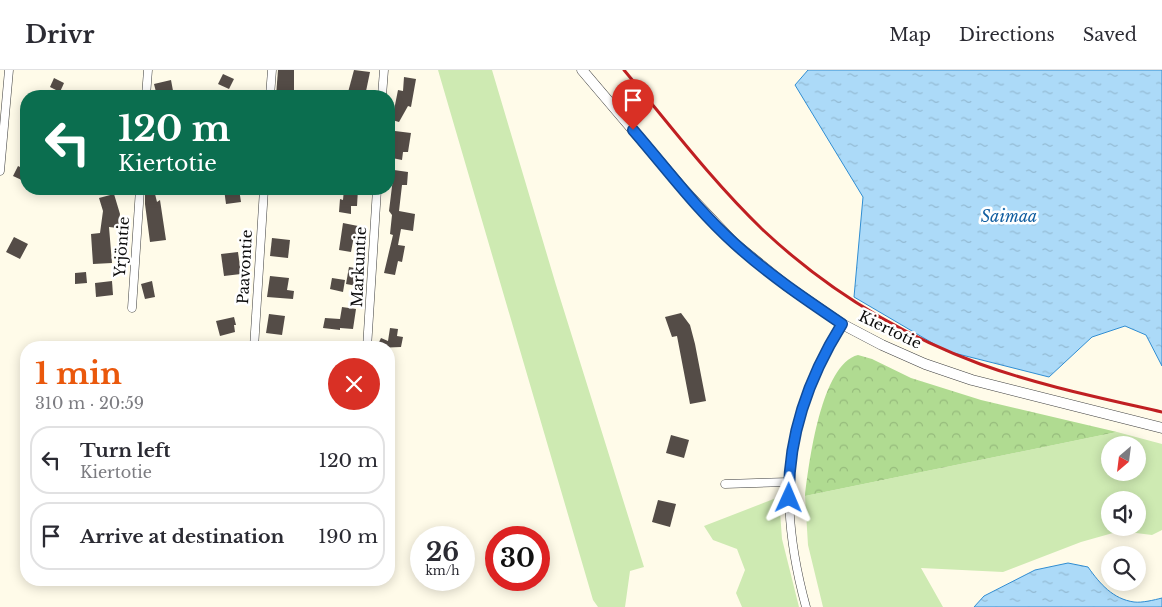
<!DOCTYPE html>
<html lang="en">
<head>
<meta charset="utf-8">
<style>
	:root { --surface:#fff; --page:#f7f7f7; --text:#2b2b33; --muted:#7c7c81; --line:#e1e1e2; --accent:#ea580c }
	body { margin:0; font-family:"Libre Baskerville",serif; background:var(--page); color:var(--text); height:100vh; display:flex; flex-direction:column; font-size:19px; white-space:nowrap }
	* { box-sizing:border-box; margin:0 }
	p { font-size:16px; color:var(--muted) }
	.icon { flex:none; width:28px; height:28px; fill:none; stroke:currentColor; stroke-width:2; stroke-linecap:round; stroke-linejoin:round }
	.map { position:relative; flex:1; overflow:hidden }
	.details { position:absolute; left:20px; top:271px; width:375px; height:245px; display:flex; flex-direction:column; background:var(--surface); border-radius:20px; box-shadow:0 2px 12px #0003 }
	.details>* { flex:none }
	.hud { position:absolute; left:20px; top:20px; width:375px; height:105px; border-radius:20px; box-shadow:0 2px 12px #0003; background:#0b6e4f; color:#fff; overflow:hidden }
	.needle { width:32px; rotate:208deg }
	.controls { position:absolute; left:1101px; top:366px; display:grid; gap:10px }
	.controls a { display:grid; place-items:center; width:45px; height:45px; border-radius:50%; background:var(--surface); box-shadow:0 2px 12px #0003; font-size:25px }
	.speed { position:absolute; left:410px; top:456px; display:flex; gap:10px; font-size:25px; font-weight:700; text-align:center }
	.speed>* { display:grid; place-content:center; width:65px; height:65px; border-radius:50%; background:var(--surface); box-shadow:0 2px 12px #0003; line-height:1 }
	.speed small { font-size:12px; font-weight:400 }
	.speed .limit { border:8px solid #d22; background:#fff; color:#111 }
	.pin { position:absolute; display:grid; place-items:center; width:42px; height:42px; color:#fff; margin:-51px -21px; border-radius:50% 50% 50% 0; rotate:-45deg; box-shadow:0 0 5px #0007 }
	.pin .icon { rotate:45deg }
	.me { position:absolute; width:55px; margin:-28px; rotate:1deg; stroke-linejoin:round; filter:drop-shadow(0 0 4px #0008) }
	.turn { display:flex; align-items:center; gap:18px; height:105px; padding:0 15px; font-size:22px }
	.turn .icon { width:65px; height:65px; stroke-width:2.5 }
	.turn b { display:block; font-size:35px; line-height:42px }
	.round { display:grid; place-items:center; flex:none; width:52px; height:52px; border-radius:26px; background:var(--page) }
	.headline { display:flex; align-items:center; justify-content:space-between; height:85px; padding:0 15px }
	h1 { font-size:30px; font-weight:800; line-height:38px; color:var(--accent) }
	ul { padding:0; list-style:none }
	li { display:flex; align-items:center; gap:15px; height:68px; margin:0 10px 8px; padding:0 5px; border:2px solid var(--line); border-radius:20px }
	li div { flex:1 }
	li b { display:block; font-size:19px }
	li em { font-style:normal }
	header { display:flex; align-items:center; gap:30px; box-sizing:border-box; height:70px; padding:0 25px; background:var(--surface); border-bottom:1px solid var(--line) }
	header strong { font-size:24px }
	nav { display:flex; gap:28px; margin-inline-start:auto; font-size:18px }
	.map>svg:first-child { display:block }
	.grass { fill:#ceeab2; fill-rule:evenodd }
	.forest { fill:url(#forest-crowns) }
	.water { fill:url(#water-ripples); stroke:#308dd2 }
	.building { fill:#544c47 }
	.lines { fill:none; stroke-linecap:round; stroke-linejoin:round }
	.minor-casing { stroke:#3e3e3e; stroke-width:9 }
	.tertiary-casing { stroke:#3e3e3e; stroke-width:11 }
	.minor { stroke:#fff; stroke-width:8 }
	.tertiary { stroke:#fff; stroke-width:10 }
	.rail { stroke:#c01f22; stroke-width:3 }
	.route-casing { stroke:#114b97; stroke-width:12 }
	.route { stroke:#1a73e8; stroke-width:9 }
	.labels { text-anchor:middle; stroke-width:5; stroke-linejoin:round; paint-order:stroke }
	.street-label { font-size:15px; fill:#0b0b0b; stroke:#fff }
	.water-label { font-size:16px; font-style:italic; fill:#115ea0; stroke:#fff }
</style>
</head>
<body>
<header>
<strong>Drivr</strong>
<nav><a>Map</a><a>Directions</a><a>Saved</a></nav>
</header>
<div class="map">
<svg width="1162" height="537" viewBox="0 0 1162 537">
	<defs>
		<pattern id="forest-crowns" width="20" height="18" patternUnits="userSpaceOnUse" patternTransform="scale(1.25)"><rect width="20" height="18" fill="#b0db91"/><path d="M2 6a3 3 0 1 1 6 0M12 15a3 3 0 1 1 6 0" fill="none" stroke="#96bb7c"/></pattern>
		<pattern id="water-ripples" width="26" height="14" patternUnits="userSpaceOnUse" patternTransform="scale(1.25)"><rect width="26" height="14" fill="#acdaf8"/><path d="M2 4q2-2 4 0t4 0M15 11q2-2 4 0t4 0" fill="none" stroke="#93bad3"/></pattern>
	</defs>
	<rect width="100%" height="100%" fill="#fffbe9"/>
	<g class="grass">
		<polygon points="438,0 492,0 556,215 644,497 630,501 625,537 598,537 593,530"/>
		<path d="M1117 362 1162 374V460L1152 465 1120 461 1081 472 1003 502 921 498 943 537H823L808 475 805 426ZM1110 375H1138V402H1110ZM1110 430H1138V458H1110Z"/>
		<polygon points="779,427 782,469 799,537 742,537 736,523 745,500 737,479 713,470 704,456"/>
	</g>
	<path class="forest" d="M858 285 872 289 911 308 981 330 1117 362 805 426C809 393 821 294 858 285Z"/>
	<g class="water">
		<polygon points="808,0 1162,0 1162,296 1146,265 1125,256 1092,267 1049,307 946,281 854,227 863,127 795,15"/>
		<path d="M1068 493 1088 497C1100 514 1113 529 1134 532 1142 533 1154 530 1162 528V537H974L984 526 1035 500Z"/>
	</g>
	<g class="building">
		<polygon points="278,0 294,0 294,26 276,26"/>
		<polygon points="354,0 370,2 365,26 347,26"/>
		<polygon points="223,4 234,9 229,19 218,14"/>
		<polygon points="404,7 416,9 411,37 408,36 399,52 392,50 398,20 403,21"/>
		<polygon points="54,8 64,13 60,22 50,17"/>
		<polygon points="171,10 174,26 157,26 154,14"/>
		<polygon points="395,61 411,63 408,82 403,82 402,90 392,88"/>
		<polygon points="26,83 26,112 13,106 18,96 20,97"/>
		<polygon points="394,100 408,102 407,115 402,115 399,141 415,144 413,161 401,159 398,175 405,176 402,192 398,191 395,205 384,203 393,165 390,164 392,145 389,141"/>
		<polygon points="224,119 239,119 241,132 226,134"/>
		<polygon points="344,119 358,119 357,136 351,136 351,144 339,142 340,129 343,130"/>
		<polygon points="114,124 120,144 118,158 109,157 112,193 93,194 91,164 100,163 103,141 99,128"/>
		<polygon points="155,124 157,132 160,130 166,170 150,172 145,134 145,125"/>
		<polygon points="343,153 363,157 361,167 354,166 351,182 339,180"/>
		<polygon points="14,167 28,174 20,189 6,182"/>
		<polygon points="272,168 290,170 288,188 270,186"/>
		<polygon points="238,182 241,204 224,206 221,184"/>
		<polygon points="349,197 360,199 357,216 346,214"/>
		<polygon points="86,202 87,213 75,214 75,203"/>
		<polygon points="270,206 289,208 287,220 294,221 293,229 267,227"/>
		<polygon points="332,208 345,210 343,222 330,219"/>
		<polygon points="112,211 113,225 96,227 95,213"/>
		<polygon points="152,211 155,227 145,229 141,214"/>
		<polygon points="342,237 356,239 353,259 340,258 340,260 323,258 325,248 340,249"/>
		<polygon points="681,243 690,255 695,274 706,331 690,334 677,266 672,267 665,247"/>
		<polygon points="269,244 285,246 282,265 266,263"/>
		<polygon points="234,247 236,255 234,255 235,262 220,266 216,251"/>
		<polygon points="390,258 398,259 397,266 403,267 401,277 376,278 381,268 388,271"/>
		<polygon points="671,365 689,370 684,388 666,383"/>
		<polygon points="658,430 676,434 670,457 652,452"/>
	</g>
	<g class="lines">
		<g class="minor-casing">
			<g id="minor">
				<polyline points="146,26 148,0"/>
				<polyline points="270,26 272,0"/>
				<polyline points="382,26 384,0"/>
				<polyline points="0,101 9,0"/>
				<polyline points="132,238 140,119"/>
				<polyline points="254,278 264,119"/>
				<polyline points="367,278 377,119"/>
				<polyline points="725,414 789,412"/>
				<path d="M806 537C777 431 783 348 842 254"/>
			</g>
		</g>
		<g class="tertiary-casing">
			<polyline id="tertiary" points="582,0 684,120 734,173 787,216 842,254 882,275 925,294 972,310 1162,358"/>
		</g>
		<use href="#minor" class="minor"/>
		<use href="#tertiary" class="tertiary"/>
		<path class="rail" d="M624 0C669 54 712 111 763 160 825 218 899 264 980 294 1038 315 1101 328 1162 342"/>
	</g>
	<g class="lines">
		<g class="route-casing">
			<path id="route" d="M633 60C666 98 697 140 735 174 768 204 805 229 842 254 809 307 788 366 789 428"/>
		</g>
		<use href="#route" class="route"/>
	</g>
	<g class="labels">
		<g class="street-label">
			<text transform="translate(122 177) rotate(-86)" y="5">Yrjöntie</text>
			<text transform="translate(245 197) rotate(-87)" y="5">Paavontie</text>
			<text transform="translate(359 197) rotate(-87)" y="5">Markuntie</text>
			<text transform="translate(890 260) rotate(26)" y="5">Kiertotie</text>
		</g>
		<g class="water-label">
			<text x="1009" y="152">Saimaa</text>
		</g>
	</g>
</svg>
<div class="controls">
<a><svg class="needle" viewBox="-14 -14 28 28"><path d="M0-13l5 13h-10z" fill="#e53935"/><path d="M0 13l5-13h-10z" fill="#7c7c81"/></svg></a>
<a><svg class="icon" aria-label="sound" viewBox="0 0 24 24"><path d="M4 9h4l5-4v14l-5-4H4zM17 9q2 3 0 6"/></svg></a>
<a><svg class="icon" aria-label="search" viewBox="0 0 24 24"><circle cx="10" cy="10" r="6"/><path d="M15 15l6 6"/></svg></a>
</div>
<div class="speed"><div>26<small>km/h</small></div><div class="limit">30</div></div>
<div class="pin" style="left:633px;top:60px;background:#d93025"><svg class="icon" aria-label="arrive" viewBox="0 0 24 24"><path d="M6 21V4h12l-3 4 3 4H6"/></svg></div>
<svg class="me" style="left:789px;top:428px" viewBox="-20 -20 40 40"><path d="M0-17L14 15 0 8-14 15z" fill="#1a73e8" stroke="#fff" stroke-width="4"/></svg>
<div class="hud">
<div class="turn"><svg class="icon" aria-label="left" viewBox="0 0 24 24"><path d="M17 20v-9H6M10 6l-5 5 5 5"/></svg><div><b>120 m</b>Kiertotie</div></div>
</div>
<section class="details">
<div class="headline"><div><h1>1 min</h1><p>310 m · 20:59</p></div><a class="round" style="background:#d93025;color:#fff"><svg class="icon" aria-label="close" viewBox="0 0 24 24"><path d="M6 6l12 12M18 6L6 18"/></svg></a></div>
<ul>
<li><svg class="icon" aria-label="left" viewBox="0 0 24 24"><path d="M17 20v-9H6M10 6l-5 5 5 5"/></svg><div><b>Turn left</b><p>Kiertotie</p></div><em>120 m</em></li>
<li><svg class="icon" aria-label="arrive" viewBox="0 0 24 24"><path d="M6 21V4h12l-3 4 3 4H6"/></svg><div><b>Arrive at destination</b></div><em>190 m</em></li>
</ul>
</section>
</div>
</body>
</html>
